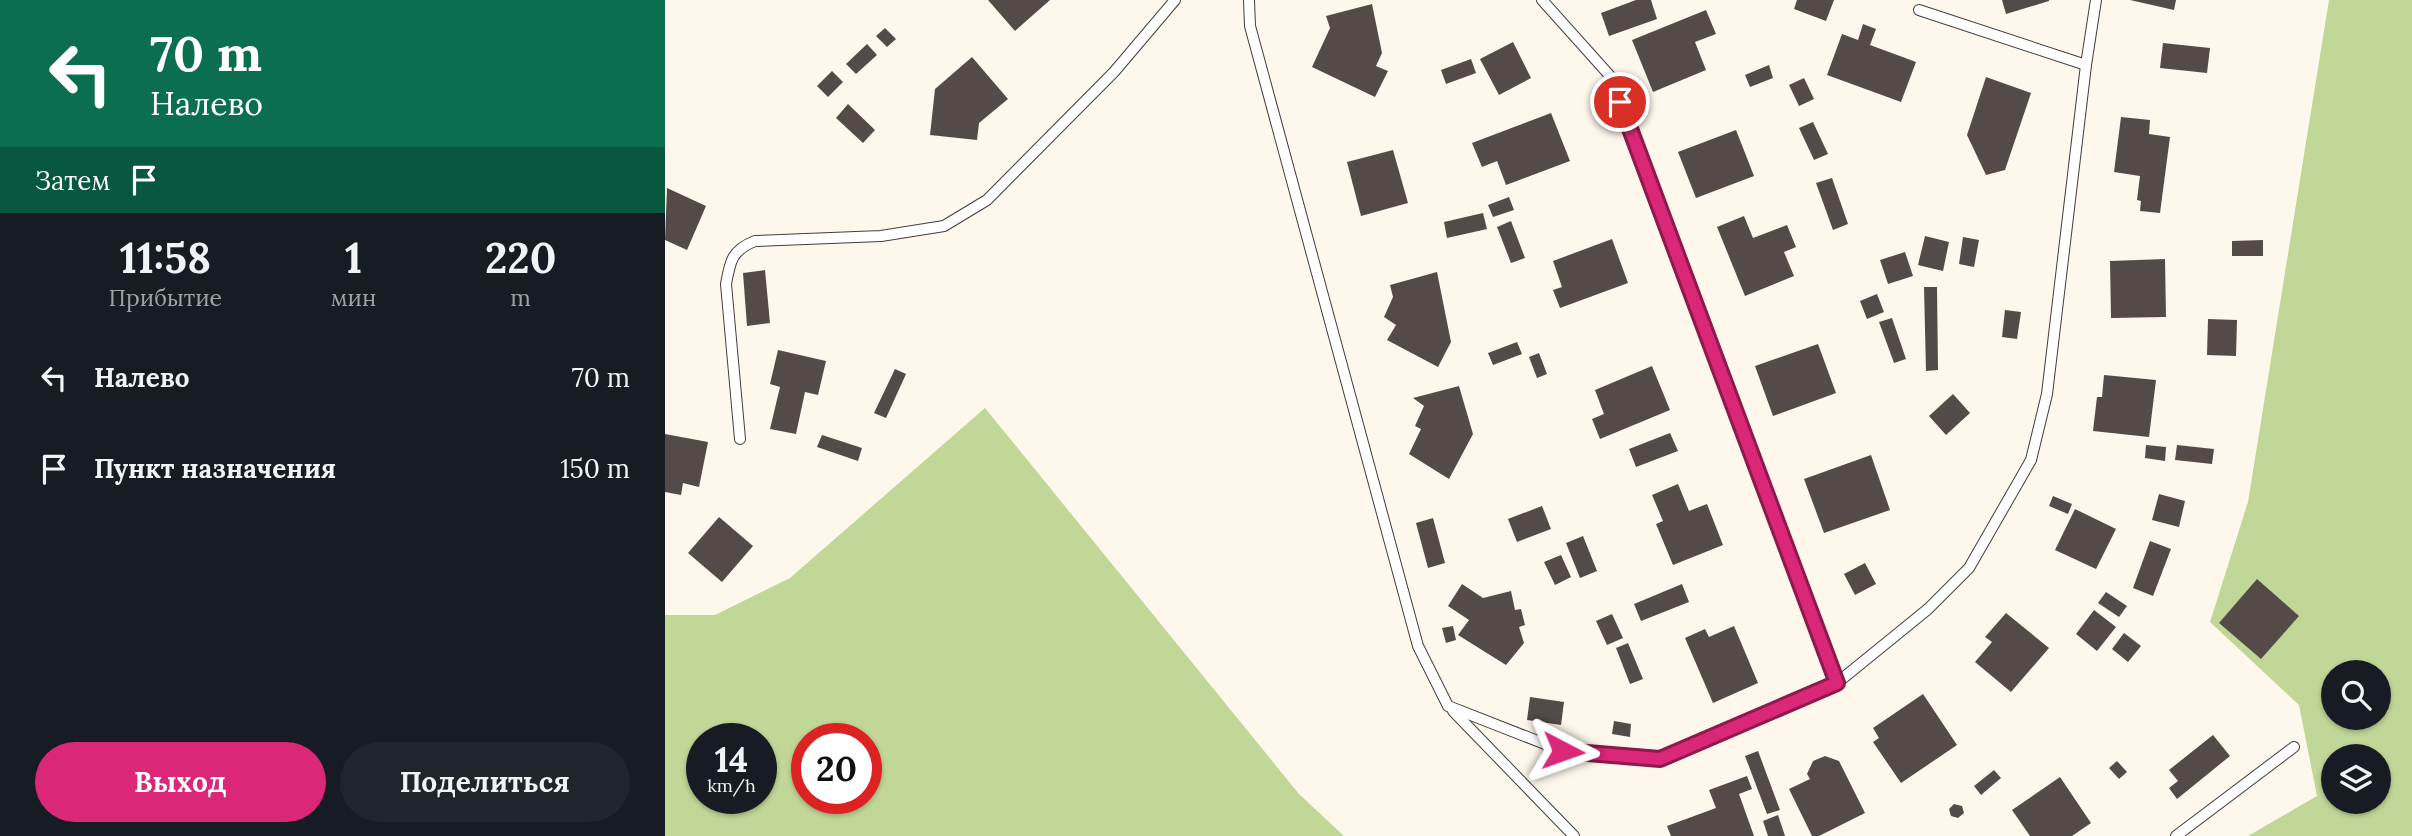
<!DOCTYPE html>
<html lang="ru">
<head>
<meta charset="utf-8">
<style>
	:root { --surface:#171b24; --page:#20242c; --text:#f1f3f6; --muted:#9ea1a6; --accent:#db2777 }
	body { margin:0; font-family:Lora,serif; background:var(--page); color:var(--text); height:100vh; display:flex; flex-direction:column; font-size:26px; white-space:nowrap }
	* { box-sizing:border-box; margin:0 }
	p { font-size:23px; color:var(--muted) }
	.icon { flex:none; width:38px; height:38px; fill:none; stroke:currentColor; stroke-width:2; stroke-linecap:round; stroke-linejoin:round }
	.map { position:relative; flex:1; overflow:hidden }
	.drawer { display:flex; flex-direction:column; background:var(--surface); width:665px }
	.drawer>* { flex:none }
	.guide { background:#0b6e4f; color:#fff; overflow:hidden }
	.buttons { position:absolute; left:1656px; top:660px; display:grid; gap:14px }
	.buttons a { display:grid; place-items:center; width:70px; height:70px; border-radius:50%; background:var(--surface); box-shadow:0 2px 5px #0004; font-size:35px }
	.speed { position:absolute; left:21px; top:723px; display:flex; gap:14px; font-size:35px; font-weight:700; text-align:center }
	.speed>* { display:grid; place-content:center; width:91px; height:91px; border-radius:50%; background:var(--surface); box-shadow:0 2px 5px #0004; line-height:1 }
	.speed small { font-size:18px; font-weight:400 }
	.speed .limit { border:10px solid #d22; background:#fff; color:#111 }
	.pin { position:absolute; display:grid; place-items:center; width:60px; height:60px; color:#fff; margin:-30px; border:4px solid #fff; border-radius:50%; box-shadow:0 2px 7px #0007 }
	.me { position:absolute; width:77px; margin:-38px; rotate:94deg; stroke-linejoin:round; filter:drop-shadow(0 0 5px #0008) }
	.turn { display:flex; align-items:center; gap:24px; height:147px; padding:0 35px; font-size:32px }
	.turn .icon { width:91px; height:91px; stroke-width:2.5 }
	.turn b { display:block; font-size:49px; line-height:60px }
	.then { display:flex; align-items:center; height:66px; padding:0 35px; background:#0003; gap:14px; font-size:26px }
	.eta { display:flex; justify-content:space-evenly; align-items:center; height:119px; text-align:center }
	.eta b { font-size:42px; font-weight:700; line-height:49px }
	.cta { display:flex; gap:14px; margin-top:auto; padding:14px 35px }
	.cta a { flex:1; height:80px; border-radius:42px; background:var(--accent); color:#fff; font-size:28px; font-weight:700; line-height:80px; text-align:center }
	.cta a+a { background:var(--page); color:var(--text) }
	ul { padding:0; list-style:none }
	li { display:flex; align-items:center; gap:21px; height:91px; padding:0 35px }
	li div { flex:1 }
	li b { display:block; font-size:26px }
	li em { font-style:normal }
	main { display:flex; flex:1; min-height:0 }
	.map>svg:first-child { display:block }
	.forest { fill:#c0d797; fill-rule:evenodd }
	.building { fill:#544b49 }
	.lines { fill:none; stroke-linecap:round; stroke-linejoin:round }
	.lane-casing { stroke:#3f3f3f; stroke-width:12 }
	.lane { stroke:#fff; stroke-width:10 }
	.route-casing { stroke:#8e194d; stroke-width:18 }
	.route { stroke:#db2777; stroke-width:12 }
</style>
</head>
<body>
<main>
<section class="drawer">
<div class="guide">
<div class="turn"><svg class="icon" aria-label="left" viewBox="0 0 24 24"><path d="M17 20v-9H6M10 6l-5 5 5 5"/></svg><div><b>70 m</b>Налево</div></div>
<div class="then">Затем<svg class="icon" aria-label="arrive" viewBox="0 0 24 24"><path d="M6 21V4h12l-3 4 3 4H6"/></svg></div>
</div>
<div class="eta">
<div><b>11:58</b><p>Прибытие</p></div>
<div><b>1</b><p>мин</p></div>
<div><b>220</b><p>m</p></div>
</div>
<ul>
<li><svg class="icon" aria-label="left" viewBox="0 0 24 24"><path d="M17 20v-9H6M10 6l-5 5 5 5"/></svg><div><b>Налево</b></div><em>70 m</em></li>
<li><svg class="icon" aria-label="arrive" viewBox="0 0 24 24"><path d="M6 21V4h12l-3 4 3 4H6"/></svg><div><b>Пункт назначения</b></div><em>150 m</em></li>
</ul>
<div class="cta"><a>Выход</a><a>Поделиться</a></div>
</section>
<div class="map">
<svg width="1747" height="836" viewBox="0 0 1747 836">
	<rect width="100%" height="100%" fill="#fef7ec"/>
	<g class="forest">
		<path d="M1664 0H1747V836H1583L1652 796 1634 705 1545 622 1583 502ZM1668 672H1713V718H1668ZM1668 756H1713V802H1668Z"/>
		<path d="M320 408 634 794 679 836H0V615H50L125 578ZM37 738H96V798H37ZM142 738H201V798H142Z"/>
	</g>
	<g class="building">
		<polygon points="323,0 385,0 350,31"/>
		<polygon points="971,0 986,0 992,19 944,36 936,13"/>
		<polygon points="1132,0 1169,0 1161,21 1129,9"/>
		<polygon points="1337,0 1384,0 1384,1 1341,14"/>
		<polygon points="1465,0 1511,0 1509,10"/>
		<polygon points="707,4 717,53 711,66 723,71 710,97 647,67 665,28 661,16"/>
		<polygon points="1041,10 1051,34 1030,42 1041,70 988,92 967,40"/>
		<polygon points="1198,24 1211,29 1205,45 1251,62 1236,102 1162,75 1177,34 1193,40"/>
		<polygon points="220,28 231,39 222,47 211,36"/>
		<polygon points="848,42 866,78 834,95 815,59"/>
		<polygon points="1498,43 1545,48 1542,73 1495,68"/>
		<polygon points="202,44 212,55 191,74 181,64"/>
		<polygon points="307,57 343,99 314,123 312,140 265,135 270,89"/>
		<polygon points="806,59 811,73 781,84 776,70"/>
		<polygon points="1104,65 1108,78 1085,87 1080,75"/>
		<polygon points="167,71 178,82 163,97 152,86"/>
		<polygon points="1321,77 1366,93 1340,170 1321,175 1302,135"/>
		<polygon points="1139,78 1149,99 1134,106 1124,85"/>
		<polygon points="183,104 210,130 198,143 171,118"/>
		<polygon points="886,113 905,161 841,185 832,161 817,167 807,143"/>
		<polygon points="1456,117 1485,120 1484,134 1505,137 1495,213 1475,211 1476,201 1472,200 1475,176 1449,172"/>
		<polygon points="1148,122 1163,154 1149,160 1134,128"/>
		<polygon points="1071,130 1089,176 1031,198 1013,152"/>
		<polygon points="728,150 743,203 696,216 682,162"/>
		<polygon points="1167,178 1183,224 1168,230 1151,183"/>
		<polygon points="2,188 41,206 22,250 0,240"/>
		<polygon points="844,197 849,210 828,217 823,205"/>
		<polygon points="818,213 822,229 782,238 779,222"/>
		<polygon points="1079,216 1088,238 1122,225 1131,247 1119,252 1129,276 1080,296 1052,227"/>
		<polygon points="846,221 860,258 846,263 832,227"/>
		<polygon points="1260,236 1284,242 1278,271 1253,265"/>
		<polygon points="1298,237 1314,240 1309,267 1294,264"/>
		<polygon points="947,239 963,283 895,308 888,290 897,287 888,261"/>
		<polygon points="1598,240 1598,256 1567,256 1567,241"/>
		<polygon points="1240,252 1248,276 1223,284 1215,260"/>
		<polygon points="1500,259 1501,317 1446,318 1445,261"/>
		<polygon points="100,270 105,323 82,326 78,273"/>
		<polygon points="772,272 786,342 773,367 722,340 731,325 719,317 728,297 725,285"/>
		<polygon points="1259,287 1272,287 1273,370 1261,371"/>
		<polygon points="1212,294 1219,312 1202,319 1195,301"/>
		<polygon points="1340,310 1356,312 1352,339 1337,337"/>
		<polygon points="1227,318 1241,359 1229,363 1214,322"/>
		<polygon points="1543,319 1572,320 1571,356 1542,355"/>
		<polygon points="852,342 857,354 828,365 823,353"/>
		<polygon points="1153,344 1171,393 1108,416 1090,366"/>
		<polygon points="113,350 161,361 153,395 140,392 131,434 105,429 115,387 105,384"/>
		<polygon points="874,353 882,374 872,378 864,357"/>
		<polygon points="987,366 1005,410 935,439 927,419 939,414 930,390"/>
		<polygon points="230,369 241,374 221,418 209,413"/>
		<polygon points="1439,375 1491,380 1484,437 1428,431 1432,397 1437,397"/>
		<polygon points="794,386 808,434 784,479 744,454 756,429 750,426 759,406 748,398"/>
		<polygon points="1288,394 1305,413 1281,435 1264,416"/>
		<polygon points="1005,433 1013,451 971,467 964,449"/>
		<polygon points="0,434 43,442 34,487 18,483 16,495 0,492"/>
		<polygon points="157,435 197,448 193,461 152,447"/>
		<polygon points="1481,445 1501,447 1500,461 1480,458"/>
		<polygon points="1512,445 1549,449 1547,464 1510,460"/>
		<polygon points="1206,455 1225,510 1159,533 1139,479"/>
		<polygon points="1013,484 1024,511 1042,504 1058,545 1008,565 991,524 998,521 987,495"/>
		<polygon points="1494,494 1520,501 1514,527 1487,520"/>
		<polygon points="1388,496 1407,504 1403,514 1384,506"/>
		<polygon points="877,506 886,529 852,542 843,519"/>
		<polygon points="1410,509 1451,529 1431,569 1390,550"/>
		<polygon points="54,517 88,546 57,582 23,553"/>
		<polygon points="768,518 780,563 763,568 751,523"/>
		<polygon points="918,536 932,571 915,578 901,543"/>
		<polygon points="1485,541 1506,549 1488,596 1468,588"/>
		<polygon points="896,555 906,577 890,585 879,562"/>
		<polygon points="1200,563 1211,584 1190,595 1179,574"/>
		<polygon points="1592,579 1634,616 1596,659 1554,623"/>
		<polygon points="797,584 818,598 846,591 850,610 856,609 860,625 854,627 859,643 841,665 793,635 804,620 783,606"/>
		<polygon points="1017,584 1024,602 976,621 969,604"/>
		<polygon points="1441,592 1462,606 1454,617 1433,603"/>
		<polygon points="1429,610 1451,627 1432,651 1411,634"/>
		<polygon points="1341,613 1384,648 1346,692 1310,662 1327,642 1320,637"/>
		<polygon points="947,614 958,638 942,645 931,621"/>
		<polygon points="788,626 791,640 781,643 777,628"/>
		<polygon points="1069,626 1093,683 1048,703 1020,638 1040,629 1044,637"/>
		<polygon points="1459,633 1476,646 1463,662 1447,649"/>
		<polygon points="963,643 978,679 965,684 951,648"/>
		<polygon points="1258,694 1292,745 1236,783 1208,742 1214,738 1208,728"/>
		<polygon points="865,697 899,702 896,725 862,720"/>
		<polygon points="949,721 966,724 965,737 947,734"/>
		<polygon points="1548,735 1565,756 1512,799 1504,788 1513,781 1504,770"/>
		<polygon points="1093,751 1115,810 1102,814 1080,756"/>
		<polygon points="1160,756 1174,761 1200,813 1154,836 1147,836 1124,789 1145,779 1142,774 1148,761"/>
		<polygon points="1452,761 1462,772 1454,779 1444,768"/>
		<polygon points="1329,770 1336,778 1316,795 1309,786"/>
		<polygon points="1082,776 1087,789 1074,794 1089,836 1006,836 1002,826 1051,808 1044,790"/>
		<polygon points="1395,777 1426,823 1407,836 1365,836 1347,810"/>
		<polygon points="1289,804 1297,806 1299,813 1293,818 1286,816 1284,809"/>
		<polygon points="1113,815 1120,836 1103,836 1098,821"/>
	</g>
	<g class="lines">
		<g class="lane-casing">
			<g id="lane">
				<polyline points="584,0 585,26 753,646 783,706 898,751 995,759 1172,683 984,175 946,77 877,0"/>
				<polyline points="1254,10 1421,65"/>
				<path d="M75 439 61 284C65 261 67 250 90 241L216 236 279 226 322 200 449 72 510 0"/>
				<polyline points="1172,683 1263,609 1304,568 1366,460 1382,394 1421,65 1431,0"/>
				<polyline points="788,711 909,836"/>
				<polyline points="1511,836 1629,747"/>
			</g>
		</g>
		<use href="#lane" class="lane"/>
	</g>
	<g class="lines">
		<g class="route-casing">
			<polyline id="route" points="898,751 995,759 1172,683 955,102"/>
		</g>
		<use href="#route" class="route"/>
	</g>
</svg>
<div class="buttons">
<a><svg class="icon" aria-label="search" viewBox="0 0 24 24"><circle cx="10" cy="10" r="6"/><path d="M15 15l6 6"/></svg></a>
<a><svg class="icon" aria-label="layers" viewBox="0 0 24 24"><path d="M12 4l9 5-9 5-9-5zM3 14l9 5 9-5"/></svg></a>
</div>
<div class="speed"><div>14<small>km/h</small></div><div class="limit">20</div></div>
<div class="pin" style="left:955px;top:102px;background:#d93025"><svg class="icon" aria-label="arrive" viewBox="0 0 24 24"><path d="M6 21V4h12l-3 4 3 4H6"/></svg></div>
<svg class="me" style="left:898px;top:751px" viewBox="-20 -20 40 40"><path d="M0-17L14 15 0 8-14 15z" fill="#db2777" stroke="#fff" stroke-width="4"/></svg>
</div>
</main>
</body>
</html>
